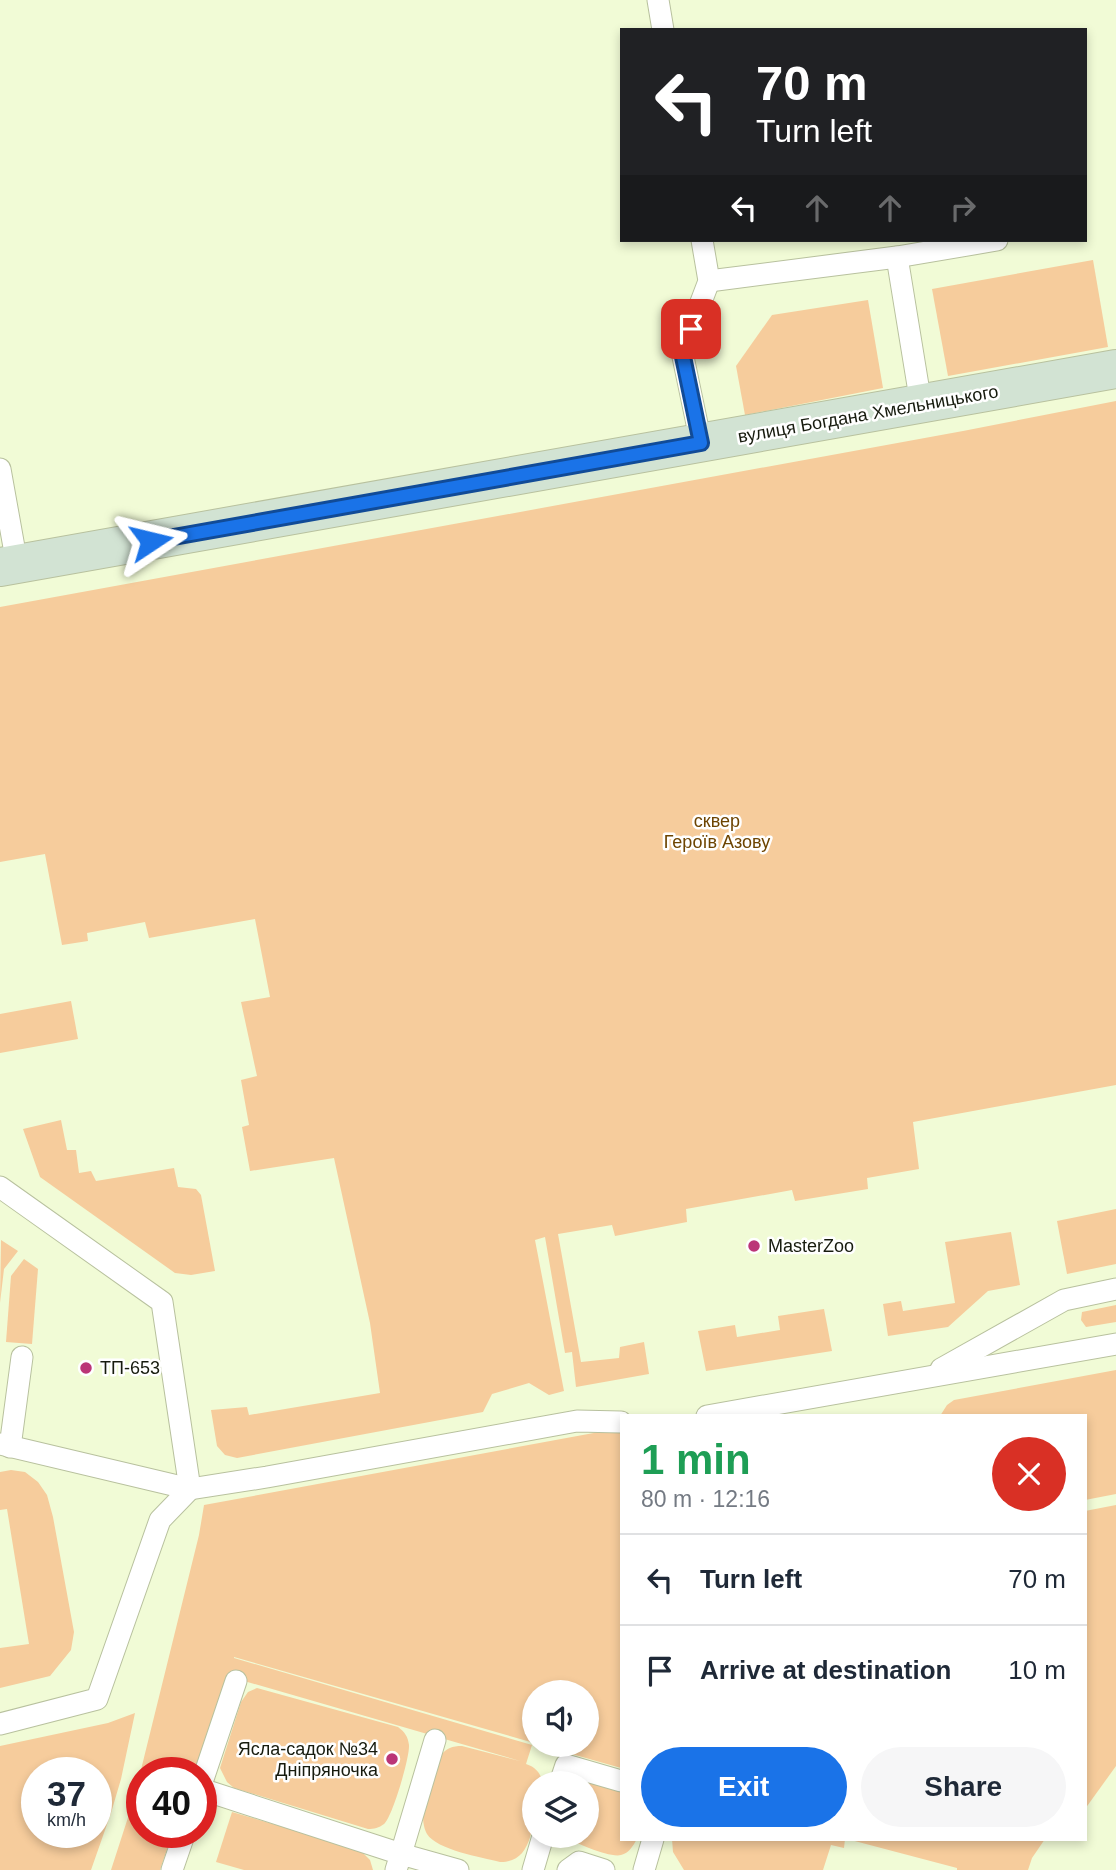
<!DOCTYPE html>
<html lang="en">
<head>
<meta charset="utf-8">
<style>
	:root { --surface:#fff; --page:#f6f6f7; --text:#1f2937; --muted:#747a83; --line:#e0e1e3; --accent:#1a73e8 }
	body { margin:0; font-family:Arial,sans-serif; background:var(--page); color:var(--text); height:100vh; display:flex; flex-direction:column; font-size:26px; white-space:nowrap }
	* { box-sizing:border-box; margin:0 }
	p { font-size:23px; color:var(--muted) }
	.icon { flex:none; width:38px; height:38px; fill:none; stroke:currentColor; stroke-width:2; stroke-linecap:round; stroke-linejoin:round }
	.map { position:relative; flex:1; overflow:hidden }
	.panel { position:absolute; left:620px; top:1414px; width:467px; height:427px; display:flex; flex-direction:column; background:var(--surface); border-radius:0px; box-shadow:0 4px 10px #0003 }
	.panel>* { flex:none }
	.top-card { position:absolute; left:620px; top:28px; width:467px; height:214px; border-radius:0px; box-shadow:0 4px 10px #0003; background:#202124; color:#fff; overflow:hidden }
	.controls { position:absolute; left:522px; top:1680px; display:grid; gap:14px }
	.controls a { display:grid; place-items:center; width:77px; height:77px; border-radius:50%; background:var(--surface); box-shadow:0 4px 10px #0003; font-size:35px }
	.speed { position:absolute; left:21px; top:1757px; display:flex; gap:14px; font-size:35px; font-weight:700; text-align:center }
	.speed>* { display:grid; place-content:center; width:91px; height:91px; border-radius:50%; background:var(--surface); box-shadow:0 4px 10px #0003; line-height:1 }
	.speed small { font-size:18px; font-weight:400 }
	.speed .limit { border:10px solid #d22; background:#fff; color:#111 }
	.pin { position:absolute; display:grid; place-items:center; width:60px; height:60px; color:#fff; margin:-30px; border-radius:14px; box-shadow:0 4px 10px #0006 }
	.me { position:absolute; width:77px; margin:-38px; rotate:80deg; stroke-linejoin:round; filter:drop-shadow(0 0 5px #0008) }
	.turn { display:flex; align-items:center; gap:24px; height:147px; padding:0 21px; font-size:32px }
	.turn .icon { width:91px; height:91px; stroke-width:2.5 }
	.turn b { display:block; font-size:49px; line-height:60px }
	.lanes { display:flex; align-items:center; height:66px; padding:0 21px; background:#0003; justify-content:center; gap:35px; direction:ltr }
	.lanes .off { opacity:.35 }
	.round { display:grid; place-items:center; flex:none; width:74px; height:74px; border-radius:37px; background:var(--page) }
	.headline { display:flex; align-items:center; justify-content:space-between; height:119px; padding:0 21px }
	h1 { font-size:42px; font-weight:700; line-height:52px; color:#1e9e55 }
	.primary-button { display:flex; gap:14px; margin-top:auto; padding:14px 21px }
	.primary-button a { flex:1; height:80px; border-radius:42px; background:var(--accent); color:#fff; font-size:28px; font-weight:700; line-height:80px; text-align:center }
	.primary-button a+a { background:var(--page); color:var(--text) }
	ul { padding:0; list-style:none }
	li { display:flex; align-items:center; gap:21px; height:91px; padding:0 21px; border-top:2px solid var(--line) }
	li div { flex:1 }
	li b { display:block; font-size:26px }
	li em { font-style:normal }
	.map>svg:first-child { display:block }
	.green { fill:#f6cc9c; fill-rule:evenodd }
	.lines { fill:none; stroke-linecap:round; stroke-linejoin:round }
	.lane-casing { stroke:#b8c19e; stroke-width:23 }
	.secondary-casing { stroke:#b8c19e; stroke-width:40 }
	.lane { stroke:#fff; stroke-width:21 }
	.secondary { stroke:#d2e3d3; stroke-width:38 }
	.route-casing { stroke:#114b97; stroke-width:18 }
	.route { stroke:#1a73e8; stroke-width:12 }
	.poi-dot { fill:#bb3577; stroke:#fff; stroke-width:2.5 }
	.labels { text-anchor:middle; stroke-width:5; stroke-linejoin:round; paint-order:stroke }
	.street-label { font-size:18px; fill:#171b0e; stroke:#fff }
	.park-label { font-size:18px; fill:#6d4401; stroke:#fff }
	.poi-label { font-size:18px; fill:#171b0e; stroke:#fff; text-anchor:start }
</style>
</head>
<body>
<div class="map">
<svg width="1116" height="1870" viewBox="0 0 1116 1870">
	<rect width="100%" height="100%" fill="#f1fbd6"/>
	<g class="green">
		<polygon points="1093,260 1108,347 948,376 932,289"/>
		<polygon points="868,300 883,388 745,415 736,366 772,315"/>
		<polygon points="1116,401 1116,1085 913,1122 919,1169 867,1178 868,1189 795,1201 792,1190 686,1209 687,1222 615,1236 612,1225 558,1234 581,1362 619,1358 620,1347 644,1342 649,1374 576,1387 572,1352 565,1353 545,1237 535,1240 564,1391 549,1395 529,1383 492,1394 483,1412 237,1458 225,1455 217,1446 211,1410 247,1407 249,1415 380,1393 370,1323 334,1158 250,1171 242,1127 249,1125 241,1080 257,1076 241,1002 270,997 255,919 149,938 145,922 87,933 88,941 62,945 45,854 0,862 0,607 963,431"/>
		<polygon points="71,1001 78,1039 0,1053 0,1014"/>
		<polygon points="61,1120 67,1150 76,1150 79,1173 91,1171 96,1181 174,1168 178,1187 196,1189 201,1195 215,1271 191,1275 175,1273 40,1177 23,1129"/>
		<polygon points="1116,1209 1116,1264 1067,1274 1057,1221"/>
		<polygon points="1011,1232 1020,1285 988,1291 948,1327 888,1336 883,1304 901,1301 903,1311 955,1303 945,1242"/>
		<polygon points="1,1240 18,1251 4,1269 0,1303"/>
		<polygon points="24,1259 38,1269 32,1344 6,1342 11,1276"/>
		<polygon points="1116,1305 1116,1322 1086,1327 1081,1320 1082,1312"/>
		<polygon points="824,1309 832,1351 706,1371 698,1331 735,1325 737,1337 780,1330 778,1316"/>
		<polygon points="1116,1370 1116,1494 1085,1500 1085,1416 940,1416 947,1405 954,1400"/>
		<path d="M610 1430 621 1431V1768L540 1745H586V1692H534V1743L234 1657V1658L532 1745 526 1764C536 1767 541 1774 543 1783H534C534 1809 538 1863 500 1862 481 1857 437 1850 427 1834 423 1827 423 1819 423 1812L440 1756C447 1748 452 1746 462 1746L520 1761 227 1676 194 1773H142V1832H173L160 1870H111L133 1802 199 1535 204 1505Z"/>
		<polygon points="11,1470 25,1472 38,1482 47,1495 53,1517 74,1632 71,1650 50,1676 0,1688 0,1648 29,1644 7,1509 0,1510 0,1472"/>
		<polygon points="1116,1505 1116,1766 1085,1809 1085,1511"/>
		<path d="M257 1688 398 1727C405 1732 408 1737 409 1745 410 1757 392 1818 384 1824 379 1828 374 1829 368 1829L234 1788 227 1782 220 1768 241 1702 248 1692Z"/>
		<path d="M135 1713 121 1779 111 1813 91 1870H0V1746L108 1723ZM37 1773H96V1832H37Z"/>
		<path d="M583 1783H596L621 1791V1839H637C633 1846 629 1853 621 1855 610 1858 575 1843 566 1837L586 1836V1783Z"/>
		<polygon points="232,1812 359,1849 370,1860 373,1870 244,1870 216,1862"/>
		<polygon points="672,1839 845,1839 844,1848 831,1845 823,1870 684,1870 673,1852"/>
		<polygon points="847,1839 1045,1839 1032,1858 1028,1870 957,1870 957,1868"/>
	</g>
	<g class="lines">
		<g class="lane-casing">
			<g id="lane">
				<polyline points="658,0 663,30"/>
				<polyline points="897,257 921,404"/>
				<polyline points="709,281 897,257 997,240"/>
				<polyline points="701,443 682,352 709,281 702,240"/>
				<polyline points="0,469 17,564"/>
				<polyline points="0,1187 162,1302 190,1489 160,1520 97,1699 0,1724"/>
				<polyline points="941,1369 1064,1300 1116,1289"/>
				<polyline points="707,1416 1116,1344"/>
				<polyline points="0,1444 190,1489 267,1477 577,1421 621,1422"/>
				<polyline points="10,1447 22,1357"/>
				<polyline points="560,1783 566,1765 621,1781"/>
				<polyline points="201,1785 236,1681"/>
				<polyline points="201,1789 401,1854 435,1740"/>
				<polyline points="172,1870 185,1832"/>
				<polyline points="396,1870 401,1854 458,1870"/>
				<polyline points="533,1870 543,1836"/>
				<polyline points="568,1870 579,1862 604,1870"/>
				<polyline points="644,1870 653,1839"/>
			</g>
		</g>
		<g class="secondary-casing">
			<polyline id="secondary" points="0,567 1116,369"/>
		</g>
		<use href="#lane" class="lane"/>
		<use href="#secondary" class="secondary"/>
	</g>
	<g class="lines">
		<g class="route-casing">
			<polyline id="route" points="151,541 701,443 682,352 691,329"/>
		</g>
		<use href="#route" class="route"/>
	</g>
	<g class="poi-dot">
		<circle cx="754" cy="1246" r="7"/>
		<circle cx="86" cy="1368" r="7"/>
		<circle cx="392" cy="1759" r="7"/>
	</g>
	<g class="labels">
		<g class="street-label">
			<text transform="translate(868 414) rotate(-10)" y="6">вулиця Богдана Хмельницького</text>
		</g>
		<g class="park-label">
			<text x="717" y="827">сквер<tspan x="717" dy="21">Героїв Азову</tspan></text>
		</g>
		<g class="poi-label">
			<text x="768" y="1252">MasterZoo</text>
			<text x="100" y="1374">ТП-653</text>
			<text x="378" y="1755" text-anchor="end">Ясла-садок №34<tspan x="378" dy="21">Дніпряночка</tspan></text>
		</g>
	</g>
</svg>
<div class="controls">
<a><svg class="icon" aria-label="sound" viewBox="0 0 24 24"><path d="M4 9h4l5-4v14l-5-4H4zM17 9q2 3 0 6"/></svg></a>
<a><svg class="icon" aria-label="layers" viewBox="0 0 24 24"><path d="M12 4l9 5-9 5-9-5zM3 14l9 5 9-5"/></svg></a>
</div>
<div class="speed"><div>37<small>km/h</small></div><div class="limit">40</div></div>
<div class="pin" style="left:691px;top:329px;background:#d93025"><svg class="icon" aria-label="arrive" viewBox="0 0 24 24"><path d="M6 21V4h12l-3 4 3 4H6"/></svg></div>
<svg class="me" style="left:151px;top:541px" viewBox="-20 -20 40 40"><path d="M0-17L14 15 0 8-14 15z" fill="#1a73e8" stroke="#fff" stroke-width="4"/></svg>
<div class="top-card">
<div class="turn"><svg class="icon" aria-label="left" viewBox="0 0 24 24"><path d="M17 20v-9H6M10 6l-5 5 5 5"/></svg><div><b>70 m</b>Turn left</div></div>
<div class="lanes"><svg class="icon" aria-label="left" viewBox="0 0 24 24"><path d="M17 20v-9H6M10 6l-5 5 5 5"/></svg><svg class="icon off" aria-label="ahead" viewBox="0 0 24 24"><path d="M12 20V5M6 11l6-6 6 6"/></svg><svg class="icon off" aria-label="ahead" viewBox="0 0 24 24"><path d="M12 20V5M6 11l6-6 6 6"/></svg><svg class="icon off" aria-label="right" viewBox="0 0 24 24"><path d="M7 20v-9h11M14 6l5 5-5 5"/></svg></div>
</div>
<section class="panel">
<div class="headline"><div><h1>1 min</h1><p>80 m · 12:16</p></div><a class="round" style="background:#d93025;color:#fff"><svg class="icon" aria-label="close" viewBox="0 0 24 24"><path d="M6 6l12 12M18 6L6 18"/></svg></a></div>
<ul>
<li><svg class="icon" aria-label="left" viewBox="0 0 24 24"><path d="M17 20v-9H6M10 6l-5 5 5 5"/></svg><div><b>Turn left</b></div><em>70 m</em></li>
<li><svg class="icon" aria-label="arrive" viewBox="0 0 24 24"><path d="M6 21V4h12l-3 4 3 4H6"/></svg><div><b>Arrive at destination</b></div><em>10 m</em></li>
</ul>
<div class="primary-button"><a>Exit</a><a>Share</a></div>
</section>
</div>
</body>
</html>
